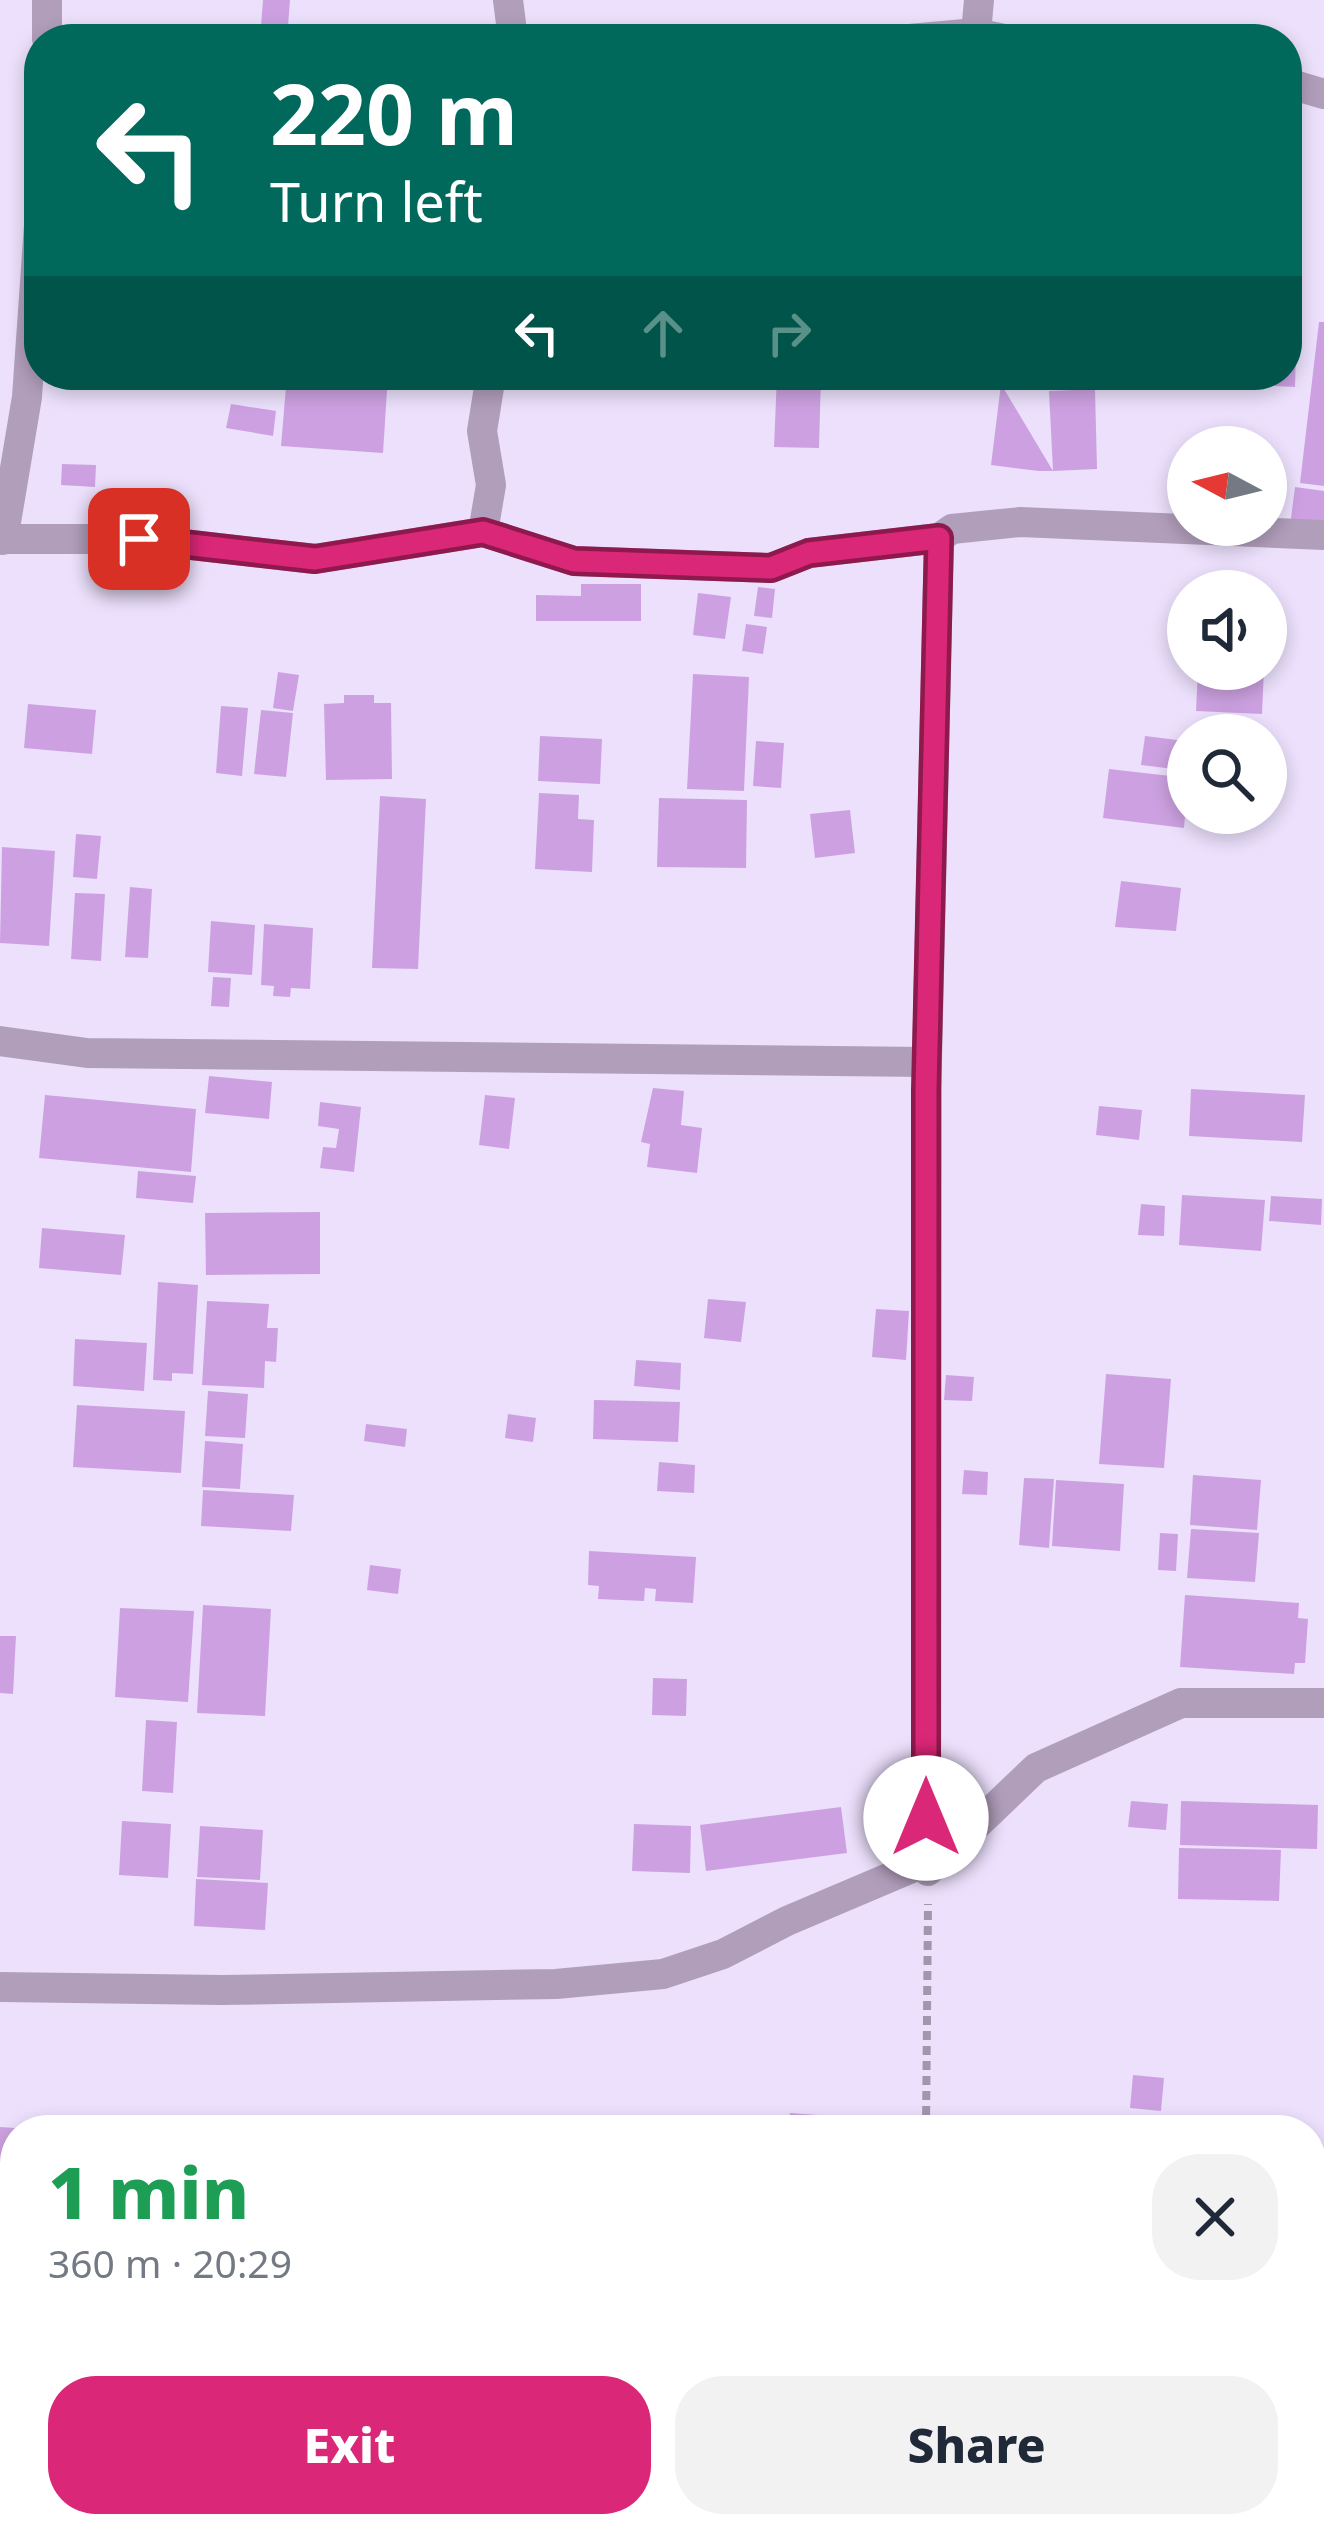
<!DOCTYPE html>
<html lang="en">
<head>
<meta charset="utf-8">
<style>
	:root { --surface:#fff; --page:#f2f2f3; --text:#1f2937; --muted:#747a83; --accent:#db2777 }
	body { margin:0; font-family:"Noto Sans",sans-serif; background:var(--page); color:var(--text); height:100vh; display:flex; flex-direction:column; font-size:45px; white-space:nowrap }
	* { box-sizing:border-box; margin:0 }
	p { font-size:39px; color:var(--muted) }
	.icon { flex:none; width:66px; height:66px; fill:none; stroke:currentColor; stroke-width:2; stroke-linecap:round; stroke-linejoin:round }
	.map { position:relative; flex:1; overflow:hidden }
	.details { position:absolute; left:0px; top:2115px; width:1326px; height:423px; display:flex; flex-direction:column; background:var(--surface); border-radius:48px 48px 0 0; box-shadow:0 6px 18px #0003 }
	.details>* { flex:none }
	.hud { position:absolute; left:24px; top:24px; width:1278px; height:366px; border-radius:48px; box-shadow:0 6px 18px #0003; background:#00695c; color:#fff; overflow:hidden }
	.needle { width:78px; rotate:277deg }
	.fabs { position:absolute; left:1167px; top:426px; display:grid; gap:24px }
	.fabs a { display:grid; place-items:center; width:120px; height:120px; border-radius:50%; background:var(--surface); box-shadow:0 6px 18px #0003; font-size:60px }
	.pin { position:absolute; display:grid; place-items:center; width:102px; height:102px; color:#fff; margin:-51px; border-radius:24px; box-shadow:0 6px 18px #0006 }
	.me { position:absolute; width:132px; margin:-66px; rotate:0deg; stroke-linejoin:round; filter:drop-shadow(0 0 9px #0008) }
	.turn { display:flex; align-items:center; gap:42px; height:252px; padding:0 48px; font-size:54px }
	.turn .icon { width:156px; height:156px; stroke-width:2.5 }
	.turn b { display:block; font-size:84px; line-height:102px }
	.lanes { display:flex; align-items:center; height:114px; padding:0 48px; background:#0003; justify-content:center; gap:60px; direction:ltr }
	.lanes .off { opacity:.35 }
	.round { display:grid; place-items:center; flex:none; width:126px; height:126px; border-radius:48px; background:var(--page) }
	.headline { display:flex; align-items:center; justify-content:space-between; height:204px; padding:0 48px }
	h1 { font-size:72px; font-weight:800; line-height:90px; color:#1e9e55 }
	.button { display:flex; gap:24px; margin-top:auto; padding:24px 48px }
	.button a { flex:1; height:138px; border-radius:48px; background:var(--accent); color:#fff; font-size:48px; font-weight:800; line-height:138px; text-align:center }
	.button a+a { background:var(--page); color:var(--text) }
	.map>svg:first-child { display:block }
	.building { fill:#cda1e1 }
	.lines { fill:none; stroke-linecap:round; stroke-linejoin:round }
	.path { stroke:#a097ac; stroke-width:8; stroke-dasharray:9 6; stroke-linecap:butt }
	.minor { stroke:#b19ebb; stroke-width:30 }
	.route-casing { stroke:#8e194d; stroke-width:30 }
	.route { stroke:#db2777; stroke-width:21 }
</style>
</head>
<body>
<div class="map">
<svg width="1324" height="2537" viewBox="0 0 1324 2537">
	<rect width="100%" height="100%" fill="#ece0fc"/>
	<g class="building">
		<polygon points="263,0 290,0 287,39 260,39"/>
		<polygon points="1287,321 1297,321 1295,387 1211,383 1211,375 1287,375"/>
		<polygon points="1319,322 1324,322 1324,486 1300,483"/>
		<polygon points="287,375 388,375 383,453 281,446"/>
		<polygon points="777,375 821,375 819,448 774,447"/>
		<polygon points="1001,384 1053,471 1049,391 1095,389 1097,469 1053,471 1039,471 991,465"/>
		<polygon points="231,404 276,411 273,436 226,428"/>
		<polygon points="62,464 96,465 95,487 61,485"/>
		<polygon points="1295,487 1324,491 1324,530 1290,526"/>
		<polygon points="581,584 641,584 641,621 536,621 536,595 581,596"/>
		<polygon points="758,587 775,589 772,618 754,616"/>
		<polygon points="698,593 731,597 725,639 693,635"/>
		<polygon points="746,624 767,627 763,654 742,651"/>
		<polygon points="1198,669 1264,669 1262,714 1196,711"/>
		<polygon points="278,672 299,675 293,711 273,708"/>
		<polygon points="693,674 749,677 744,791 687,789"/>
		<polygon points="344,695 374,695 374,703 391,703 392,779 326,780 324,704 344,703"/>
		<polygon points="28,704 96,710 92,754 24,748"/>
		<polygon points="221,706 248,708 242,776 216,773"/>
		<polygon points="261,710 293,713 286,777 254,774"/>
		<polygon points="540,736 602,739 600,784 538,781"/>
		<polygon points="1145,736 1185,741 1182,770 1141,765"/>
		<polygon points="756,741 784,743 781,788 753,786"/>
		<polygon points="1109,769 1188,778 1184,828 1103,818"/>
		<polygon points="539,793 579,795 578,819 594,820 592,872 535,869"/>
		<polygon points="380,796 426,799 418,969 372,968"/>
		<polygon points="659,798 747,800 746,868 657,867"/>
		<polygon points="850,810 855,853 815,858 810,814"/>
		<polygon points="76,834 101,836 97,879 73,877"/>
		<polygon points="2,847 55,851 49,946 0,943"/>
		<polygon points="1121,881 1181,888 1176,931 1115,927"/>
		<polygon points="130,887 152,889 148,958 125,957"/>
		<polygon points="75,893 105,894 101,961 71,959"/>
		<polygon points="211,921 255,925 252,975 208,972"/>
		<polygon points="264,924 313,928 310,989 291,988 290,997 273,996 274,986 261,985"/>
		<polygon points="213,977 231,978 229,1007 211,1006"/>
		<polygon points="209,1076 272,1082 269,1119 205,1113"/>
		<polygon points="653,1088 684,1091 681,1125 702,1128 697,1173 647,1167 650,1144 641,1142"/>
		<polygon points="1191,1089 1305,1095 1302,1142 1189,1136"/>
		<polygon points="45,1095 196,1109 191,1172 39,1158"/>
		<polygon points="485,1095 515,1098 509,1149 479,1145"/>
		<polygon points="320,1102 361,1107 354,1172 320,1168 323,1147 336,1148 339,1129 318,1126"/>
		<polygon points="1099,1106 1142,1110 1139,1140 1096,1135"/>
		<polygon points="138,1171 196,1176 193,1203 136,1198"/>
		<polygon points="1182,1195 1265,1200 1261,1251 1179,1245"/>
		<polygon points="1271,1196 1322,1199 1321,1225 1269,1221"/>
		<polygon points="1141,1204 1165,1206 1164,1236 1138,1235"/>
		<polygon points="320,1212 320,1274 206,1275 205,1213"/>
		<polygon points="42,1228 125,1235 121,1275 39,1268"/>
		<polygon points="158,1282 198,1285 193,1374 172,1373 172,1381 153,1380"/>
		<polygon points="708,1299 746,1302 741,1342 704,1338"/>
		<polygon points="207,1301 269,1304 267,1328 278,1328 276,1362 265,1361 264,1388 202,1385"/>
		<polygon points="876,1309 909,1311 906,1360 872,1357"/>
		<polygon points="75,1339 147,1343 144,1391 73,1386"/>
		<polygon points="636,1360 681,1363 680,1390 634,1386"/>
		<polygon points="1106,1374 1171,1379 1164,1468 1099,1464"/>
		<polygon points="946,1375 974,1377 972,1401 944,1400"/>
		<polygon points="208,1391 248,1394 245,1438 205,1436"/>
		<polygon points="594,1400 680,1402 678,1442 593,1439"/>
		<polygon points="77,1405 185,1411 181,1473 73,1467"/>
		<polygon points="508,1414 536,1418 533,1442 505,1438"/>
		<polygon points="366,1424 407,1429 405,1447 364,1441"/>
		<polygon points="205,1441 243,1444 240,1489 202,1487"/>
		<polygon points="659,1462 695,1465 694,1493 657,1491"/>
		<polygon points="964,1470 988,1472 987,1495 962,1494"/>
		<polygon points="1193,1475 1261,1480 1257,1530 1190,1525"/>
		<polygon points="1024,1478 1054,1479 1049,1548 1019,1545"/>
		<polygon points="1056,1480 1124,1484 1120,1551 1052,1546"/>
		<polygon points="203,1490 294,1495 291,1531 201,1526"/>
		<polygon points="1191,1529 1259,1533 1255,1582 1187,1578"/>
		<polygon points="1160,1533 1178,1534 1176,1571 1158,1570"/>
		<polygon points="589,1551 696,1557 693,1603 655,1601 656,1589 645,1588 644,1601 598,1599 599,1586 588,1585"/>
		<polygon points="370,1565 401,1569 398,1594 367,1590"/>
		<polygon points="1185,1595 1299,1603 1298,1618 1308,1619 1305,1663 1295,1663 1294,1674 1180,1667"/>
		<polygon points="203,1605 271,1609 265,1716 197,1713"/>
		<polygon points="120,1608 194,1611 188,1702 115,1697"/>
		<polygon points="0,1636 16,1636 13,1694 0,1693"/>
		<polygon points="653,1678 687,1679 686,1716 652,1715"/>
		<polygon points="146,1720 177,1722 173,1793 142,1791"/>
		<polygon points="1131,1801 1168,1804 1166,1830 1128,1827"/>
		<polygon points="1181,1801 1318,1805 1317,1849 1180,1845"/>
		<polygon points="841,1807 847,1853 706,1871 700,1825"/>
		<polygon points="122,1821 171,1824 168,1878 119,1875"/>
		<polygon points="634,1824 691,1826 690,1873 632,1871"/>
		<polygon points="200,1826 263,1830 260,1880 197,1877"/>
		<polygon points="1179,1848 1281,1850 1279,1901 1178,1899"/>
		<polygon points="196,1879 268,1883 265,1930 194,1926"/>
		<polygon points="1133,2075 1164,2078 1161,2111 1130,2108"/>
		<polygon points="790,2113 818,2115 816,2130 789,2130"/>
		<polygon points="0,2127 15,2128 15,2201 0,2201"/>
		<polygon points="0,2215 15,2215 15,2291 3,2291 0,2278"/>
		<rect x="97" y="2523" width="73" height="14"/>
		<polygon points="786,2523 833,2523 832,2537 785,2537"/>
		<polygon points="845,2523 887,2525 886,2537 844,2537"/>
	</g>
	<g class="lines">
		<g class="path">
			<polyline points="926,2130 928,1904"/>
			<polyline points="0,2457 15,2456"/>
			<polyline points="922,2537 922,2523"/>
		</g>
		<g class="minor">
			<polyline points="47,0 47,39"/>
			<polyline points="508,0 513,39"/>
			<polyline points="976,33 979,0"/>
			<polyline points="909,39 976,33 1004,39"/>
			<polyline points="1287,83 1324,94"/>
			<polyline points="483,532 491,485 482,431 491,375"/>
			<polyline points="0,539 139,539 315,559 483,532 574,561 771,568 809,553 939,538 952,529 1020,522 1324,535"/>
			<polyline points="3,540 27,397 39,225"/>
			<polyline points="0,1041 87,1053 927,1062"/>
			<polyline points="926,1862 927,1062 939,538"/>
			<polyline points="0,1987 222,1990 556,1984 663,1974 723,1954 787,1921 926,1862 928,1871 1036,1768 1181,1703 1324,1703"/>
			<polyline points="1311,2492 1324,2485"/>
			<polyline points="1224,2537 1251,2523"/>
		</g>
	</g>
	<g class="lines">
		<g class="route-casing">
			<polyline id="route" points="139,539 315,559 483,532 574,561 771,568 809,553 939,538 926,1090 926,1818"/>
		</g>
		<use href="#route" class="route"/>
	</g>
</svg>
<div class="fabs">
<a><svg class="needle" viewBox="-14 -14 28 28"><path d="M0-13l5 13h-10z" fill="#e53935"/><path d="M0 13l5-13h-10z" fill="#747a83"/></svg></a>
<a><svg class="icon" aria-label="sound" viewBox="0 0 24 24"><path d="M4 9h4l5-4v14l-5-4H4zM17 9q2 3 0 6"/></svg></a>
<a><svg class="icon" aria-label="search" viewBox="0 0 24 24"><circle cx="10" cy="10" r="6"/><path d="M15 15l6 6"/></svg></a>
</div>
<div class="pin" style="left:139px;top:539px;background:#d93025"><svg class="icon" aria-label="arrive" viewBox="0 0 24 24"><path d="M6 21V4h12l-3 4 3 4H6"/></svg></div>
<svg class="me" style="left:926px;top:1818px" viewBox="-20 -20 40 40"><circle r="19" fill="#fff"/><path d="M0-13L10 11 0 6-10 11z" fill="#db2777"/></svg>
<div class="hud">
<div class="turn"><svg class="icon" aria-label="left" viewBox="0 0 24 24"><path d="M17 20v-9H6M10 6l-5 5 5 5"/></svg><div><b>220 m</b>Turn left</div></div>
<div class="lanes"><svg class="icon" aria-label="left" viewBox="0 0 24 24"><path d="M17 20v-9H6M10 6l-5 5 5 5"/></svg><svg class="icon off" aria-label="ahead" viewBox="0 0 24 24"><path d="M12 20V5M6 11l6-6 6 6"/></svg><svg class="icon off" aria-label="right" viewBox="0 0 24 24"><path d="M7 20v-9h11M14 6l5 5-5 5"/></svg></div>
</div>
<section class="details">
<div class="headline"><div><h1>1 min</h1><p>360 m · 20:29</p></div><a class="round"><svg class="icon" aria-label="close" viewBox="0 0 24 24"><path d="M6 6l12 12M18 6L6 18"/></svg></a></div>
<div class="button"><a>Exit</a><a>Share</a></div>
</section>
</div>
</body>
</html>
